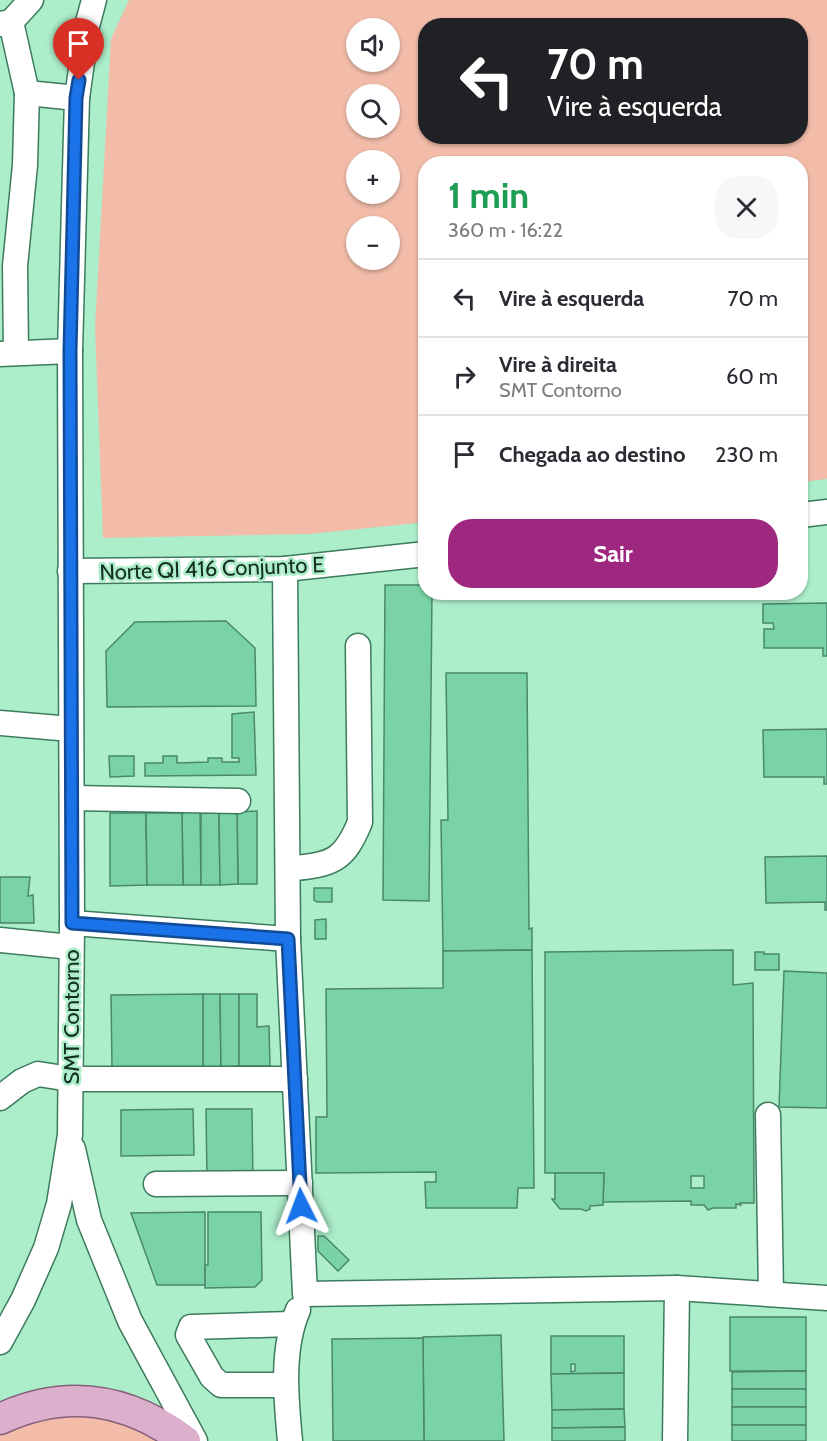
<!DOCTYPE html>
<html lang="pt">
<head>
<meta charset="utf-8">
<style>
	:root { --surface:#fff; --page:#f7f7f7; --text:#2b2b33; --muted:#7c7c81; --line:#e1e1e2; --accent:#9e277f }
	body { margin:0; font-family:Cabin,sans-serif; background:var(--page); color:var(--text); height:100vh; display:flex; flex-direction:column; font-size:22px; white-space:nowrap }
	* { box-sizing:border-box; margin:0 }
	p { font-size:20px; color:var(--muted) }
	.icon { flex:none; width:33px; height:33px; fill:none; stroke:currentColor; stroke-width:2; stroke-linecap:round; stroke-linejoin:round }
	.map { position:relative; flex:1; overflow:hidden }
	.panel { position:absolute; left:418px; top:156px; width:390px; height:444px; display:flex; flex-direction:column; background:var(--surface); border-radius:24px; box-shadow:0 2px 4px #0004 }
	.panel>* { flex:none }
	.guide { position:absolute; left:418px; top:18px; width:390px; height:126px; border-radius:24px; box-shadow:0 2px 4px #0004; background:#202124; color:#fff; overflow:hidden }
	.fabs { position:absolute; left:346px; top:18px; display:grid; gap:12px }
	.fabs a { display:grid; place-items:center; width:54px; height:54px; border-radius:50%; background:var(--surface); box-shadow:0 2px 4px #0004; font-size:30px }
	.pin { position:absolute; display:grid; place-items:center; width:51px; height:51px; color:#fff; margin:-62px -26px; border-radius:50% 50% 50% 0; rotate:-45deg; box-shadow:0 0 6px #0007 }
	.pin .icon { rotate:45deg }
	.me { position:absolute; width:66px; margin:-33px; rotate:357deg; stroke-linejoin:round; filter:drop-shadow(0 0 4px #0008) }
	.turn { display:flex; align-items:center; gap:21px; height:126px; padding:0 30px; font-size:27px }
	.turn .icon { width:78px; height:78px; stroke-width:2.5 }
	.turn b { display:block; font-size:42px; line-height:51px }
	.round { display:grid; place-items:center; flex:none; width:63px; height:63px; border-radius:24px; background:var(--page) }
	.overview { display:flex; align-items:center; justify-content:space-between; height:102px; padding:0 30px }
	h1 { font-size:36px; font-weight:700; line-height:45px; color:#1e9e55 }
	.cta { display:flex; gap:12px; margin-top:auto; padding:12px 30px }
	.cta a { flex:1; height:69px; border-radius:24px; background:var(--accent); color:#fff; font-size:24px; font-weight:700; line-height:69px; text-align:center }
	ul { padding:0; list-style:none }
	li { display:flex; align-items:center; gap:18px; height:78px; padding:0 30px; border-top:2px solid var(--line) }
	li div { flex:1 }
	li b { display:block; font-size:22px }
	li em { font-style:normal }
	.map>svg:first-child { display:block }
	.green { fill:#f2bca9; fill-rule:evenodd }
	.building { fill:#79d3a6; stroke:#4a8869; stroke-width:1.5; fill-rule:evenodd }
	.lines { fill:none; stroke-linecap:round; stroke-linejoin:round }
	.minor-casing { stroke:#3d7b5d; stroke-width:27 }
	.major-casing { stroke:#865f7b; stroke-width:33 }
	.minor { stroke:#fff; stroke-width:24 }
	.major { stroke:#dcafcd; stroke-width:30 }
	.route-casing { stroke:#114b97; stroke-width:15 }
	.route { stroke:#1a73e8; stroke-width:10 }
	.labels { text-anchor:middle; stroke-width:5; stroke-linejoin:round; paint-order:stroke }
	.street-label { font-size:22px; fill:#142e21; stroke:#acedca }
</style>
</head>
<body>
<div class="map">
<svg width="827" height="1441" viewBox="0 0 827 1441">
	<rect width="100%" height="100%" fill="#acedca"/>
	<g class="green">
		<path d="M129 0H827V479L801 482V164H426V522L310 534 103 538 95 327 111 39ZM426 26H801V136H426ZM357 28H390V62H357ZM357 94H390V128H357ZM357 160H390V194H357ZM357 226H390V260H357Z"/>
		<polygon points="90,1412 141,1428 160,1441 0,1441 0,1426"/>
	</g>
	<g class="building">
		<polygon points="385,585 426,585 426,592 432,592 429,901 383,900"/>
		<polygon points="827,603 827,656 823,656 823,648 764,648 764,629 774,629 773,623 763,623 763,604"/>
		<polygon points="226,621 255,648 256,706 107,707 106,651 135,622"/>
		<polygon points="446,673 527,673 529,929 532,928 532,950 443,951 441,820 448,820"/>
		<polygon points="254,712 256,775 145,776 145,763 163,763 163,756 177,756 177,763 208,762 208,758 222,758 222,762 239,762 239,758 232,758 232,714"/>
		<polygon points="827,729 827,784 824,784 824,777 764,777 763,730"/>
		<polygon points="109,756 134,756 134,776 110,777"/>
		<polygon points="182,811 200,811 201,885 183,885"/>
		<polygon points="257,811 257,884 238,884 237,812"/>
		<polygon points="201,812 219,812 220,885 201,885"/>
		<polygon points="219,812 237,812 238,884 220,885"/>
		<polygon points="110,813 146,813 147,885 110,886"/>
		<polygon points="146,813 182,813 183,885 147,885"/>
		<polygon points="827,856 827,910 825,910 825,902 766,903 765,857"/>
		<polygon points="0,877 30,877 28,896 33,895 34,923 0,923"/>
		<polygon points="314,888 332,888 332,902 317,902 314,900"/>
		<polygon points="326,919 326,939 315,939 315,920"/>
		<polygon points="532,950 534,1188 518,1188 517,1208 426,1208 425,1182 436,1182 436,1172 316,1173 316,1117 327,1117 326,989 443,988 443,951"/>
		<path d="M733 950V985L753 983 754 1203H740L741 1205 736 1204V1208H713L708 1210 704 1205H691V1201L603 1202 604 1173H545V952ZM691 1176H704V1188H691Z"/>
		<polygon points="755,952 764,952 764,954 779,954 779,970 755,970"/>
		<polygon points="784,971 827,973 827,1108 779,1107"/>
		<polygon points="203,994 220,994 221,1067 203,1067"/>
		<polygon points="203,994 203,1067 112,1068 111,995"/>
		<polygon points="220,994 239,994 239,1066 221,1067"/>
		<polygon points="239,994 257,994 257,1027 269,1026 270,1066 239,1066"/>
		<polygon points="193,1109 194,1155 121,1156 121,1110"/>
		<polygon points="206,1109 252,1109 253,1181 207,1181"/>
		<polygon points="555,1173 604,1173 603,1205 590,1206 590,1209 586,1211 581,1209 560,1209 552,1199 555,1199"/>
		<polygon points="205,1212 205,1285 157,1285 131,1213"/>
		<polygon points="208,1212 261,1212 262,1280 255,1287 205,1288 205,1265 208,1265"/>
		<polygon points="318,1236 324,1236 349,1260 338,1271 318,1251"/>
		<rect x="730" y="1317" width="76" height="54"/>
		<polygon points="501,1335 504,1441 424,1441 423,1337"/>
		<path d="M551 1336H624V1373L551 1374ZM571 1364H575V1371L571 1372Z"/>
		<polygon points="423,1338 424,1441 333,1441 332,1339"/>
		<polygon points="806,1371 806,1389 732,1389 732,1372"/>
		<polygon points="624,1373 624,1409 552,1410 551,1374"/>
		<rect x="732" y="1389" width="74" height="18"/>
		<rect x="732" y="1407" width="74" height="18"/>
		<polygon points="624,1409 625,1427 552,1428 552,1410"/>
		<rect x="732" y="1425" width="74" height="16"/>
		<polygon points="625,1427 625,1441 552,1441 552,1428"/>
	</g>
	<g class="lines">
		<g class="minor-casing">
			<g id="minor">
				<polyline points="11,22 27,93 25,165 15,266 16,353"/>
				<polyline points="0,24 11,22 31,0"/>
				<polyline points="27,93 77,98"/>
				<polyline points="0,354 70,351"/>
				<polyline points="801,515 827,512"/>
				<polyline points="285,569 288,939 305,1294 677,1288 827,1298"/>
				<polyline points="70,571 285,569 426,554"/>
				<polyline points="0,723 71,729"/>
				<polyline points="72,798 238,801"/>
				<path d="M288 869C330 864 343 864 360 822L358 646"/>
				<polyline points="72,923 288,939"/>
				<polyline points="0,940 71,947"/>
				<polyline points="0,1098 22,1081 38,1074 70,1079 295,1079"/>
				<polyline points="768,1115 771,1294"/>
				<polyline points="73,1149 89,1220 130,1321 195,1441"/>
				<polyline points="156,1184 300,1183"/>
				<polyline points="0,1342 23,1300 46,1248 59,1204 70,1135 72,923 70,351 77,98 87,26 94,0"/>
				<polyline points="285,1385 221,1385 212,1377 188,1335 191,1327 292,1324"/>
				<path d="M290 1441C286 1399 281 1349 298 1310"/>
				<polyline points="675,1441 677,1288"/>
			</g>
		</g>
		<g class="major-casing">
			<path id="major" d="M0 1419C67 1388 127 1398 185 1441"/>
		</g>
		<use href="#minor" class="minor"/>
		<use href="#major" class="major"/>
	</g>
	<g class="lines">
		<g class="route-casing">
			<polyline id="route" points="79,80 76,98 70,351 72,923 288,939 301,1206"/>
		</g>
		<use href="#route" class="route"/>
	</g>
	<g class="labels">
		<g class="street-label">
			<text transform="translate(212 568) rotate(-2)" y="8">Norte QI 416 Conjunto E</text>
			<text transform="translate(71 1017) rotate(-90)" y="8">SMT Contorno</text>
		</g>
	</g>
</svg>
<div class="fabs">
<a><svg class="icon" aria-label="sound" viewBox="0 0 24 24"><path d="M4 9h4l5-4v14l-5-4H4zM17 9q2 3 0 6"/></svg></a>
<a><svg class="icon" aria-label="search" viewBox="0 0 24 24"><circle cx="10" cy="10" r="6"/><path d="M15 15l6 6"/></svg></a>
<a>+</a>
<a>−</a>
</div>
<div class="pin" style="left:79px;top:80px;background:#d93025"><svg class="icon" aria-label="arrive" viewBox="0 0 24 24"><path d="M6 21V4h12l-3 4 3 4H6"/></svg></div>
<svg class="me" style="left:301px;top:1206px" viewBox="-20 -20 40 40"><path d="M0-17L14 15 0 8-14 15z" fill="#1a73e8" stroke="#fff" stroke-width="4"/></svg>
<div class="guide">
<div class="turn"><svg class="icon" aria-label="left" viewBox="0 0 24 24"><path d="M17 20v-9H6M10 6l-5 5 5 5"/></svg><div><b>70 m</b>Vire à esquerda</div></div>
</div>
<section class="panel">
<div class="overview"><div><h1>1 min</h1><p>360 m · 16:22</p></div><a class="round"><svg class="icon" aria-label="close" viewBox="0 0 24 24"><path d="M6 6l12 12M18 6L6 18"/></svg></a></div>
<ul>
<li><svg class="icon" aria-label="left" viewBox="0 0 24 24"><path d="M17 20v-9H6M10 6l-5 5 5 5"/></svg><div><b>Vire à esquerda</b></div><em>70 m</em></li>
<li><svg class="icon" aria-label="right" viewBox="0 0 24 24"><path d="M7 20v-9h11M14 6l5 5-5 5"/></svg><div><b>Vire à direita</b><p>SMT Contorno</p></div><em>60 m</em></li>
<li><svg class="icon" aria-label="arrive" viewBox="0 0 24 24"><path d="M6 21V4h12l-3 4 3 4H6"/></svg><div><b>Chegada ao destino</b></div><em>230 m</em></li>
</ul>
<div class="cta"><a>Sair</a></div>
</section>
</div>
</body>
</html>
